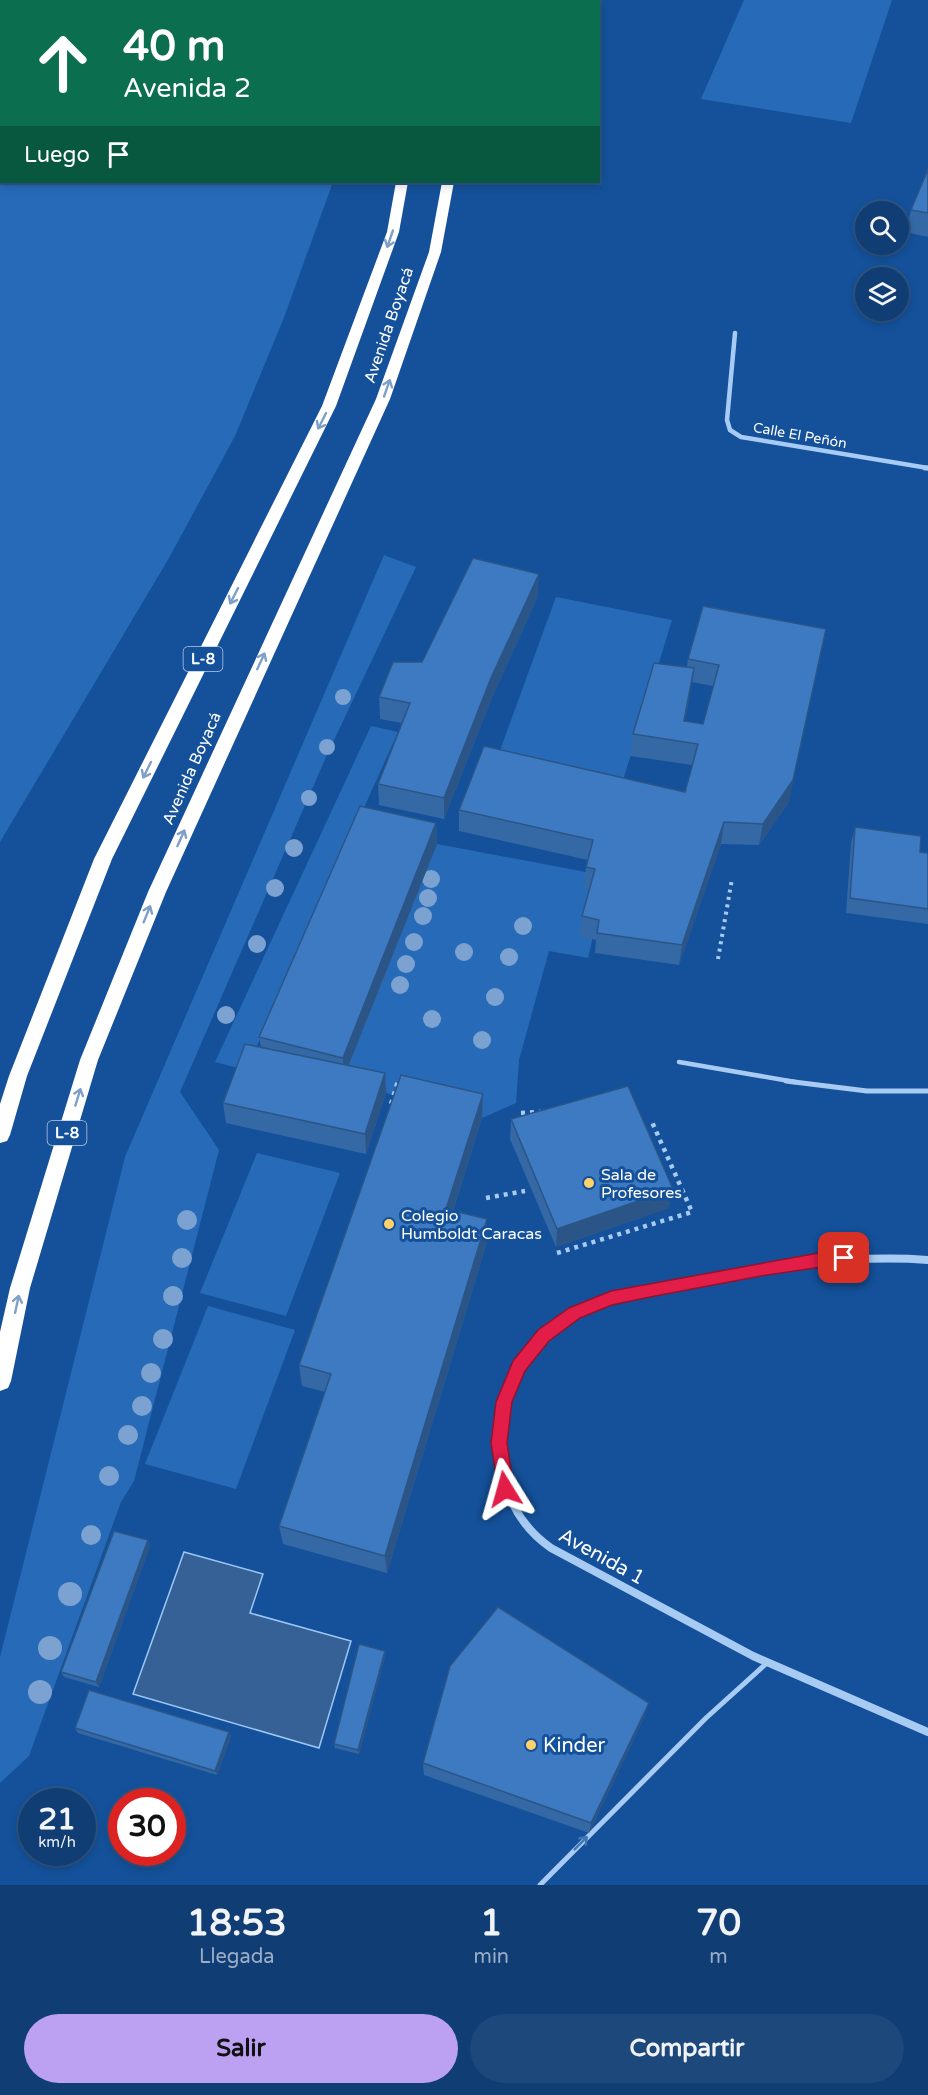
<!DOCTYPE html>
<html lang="es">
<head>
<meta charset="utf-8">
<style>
	:root { --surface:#0f3d74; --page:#1d487c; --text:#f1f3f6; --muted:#9baec5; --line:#2f5686; --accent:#bca0f2 }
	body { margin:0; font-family:"Varela Round",sans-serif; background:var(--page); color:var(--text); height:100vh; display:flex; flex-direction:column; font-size:22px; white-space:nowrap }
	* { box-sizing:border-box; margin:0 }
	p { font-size:20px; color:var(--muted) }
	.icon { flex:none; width:33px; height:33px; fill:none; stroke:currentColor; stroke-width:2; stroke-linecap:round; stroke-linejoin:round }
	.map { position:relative; height:1885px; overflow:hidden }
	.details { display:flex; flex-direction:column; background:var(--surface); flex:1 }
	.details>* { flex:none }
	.banner { position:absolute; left:0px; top:0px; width:600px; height:183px; box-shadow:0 3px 9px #0003,0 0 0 2px var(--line); background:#0b6e4f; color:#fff; overflow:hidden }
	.tools { position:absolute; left:855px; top:201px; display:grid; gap:12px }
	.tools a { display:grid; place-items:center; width:54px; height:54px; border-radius:50%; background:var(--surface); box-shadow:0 3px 9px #0003,0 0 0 2px var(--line); font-size:30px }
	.speed { position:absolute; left:18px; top:1788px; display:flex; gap:12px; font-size:30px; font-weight:700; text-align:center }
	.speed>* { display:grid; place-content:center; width:78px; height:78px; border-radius:50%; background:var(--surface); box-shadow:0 3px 9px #0003,0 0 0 2px var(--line); line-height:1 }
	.speed small { font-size:15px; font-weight:400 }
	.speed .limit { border:9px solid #d22; background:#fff; color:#111 }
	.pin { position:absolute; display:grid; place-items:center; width:51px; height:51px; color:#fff; margin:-26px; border-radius:12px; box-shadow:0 3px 9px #0006 }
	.me { position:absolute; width:66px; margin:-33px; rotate:352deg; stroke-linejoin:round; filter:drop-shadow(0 0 4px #0008) }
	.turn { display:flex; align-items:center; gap:21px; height:126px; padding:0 24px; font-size:27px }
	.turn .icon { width:78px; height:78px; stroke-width:2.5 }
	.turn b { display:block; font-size:42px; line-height:51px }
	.then { display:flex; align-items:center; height:57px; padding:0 24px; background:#0003; gap:12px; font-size:22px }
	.eta { display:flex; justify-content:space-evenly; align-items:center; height:102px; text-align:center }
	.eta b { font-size:36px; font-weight:700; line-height:42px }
	.action { display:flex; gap:12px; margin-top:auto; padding:12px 24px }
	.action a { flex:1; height:69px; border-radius:36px; background:var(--accent); color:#111; font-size:24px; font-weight:700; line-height:69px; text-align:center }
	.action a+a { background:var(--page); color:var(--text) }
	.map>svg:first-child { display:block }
	.green { fill:#276bb8 }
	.water { fill:#356196; stroke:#9bc6f6; stroke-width:1.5 }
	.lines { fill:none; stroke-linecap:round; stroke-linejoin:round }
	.path-far1 { stroke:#a8cbf3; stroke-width:4; stroke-dasharray:3 4.5; stroke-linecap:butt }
	.path { stroke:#a8cbf3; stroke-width:4.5; stroke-dasharray:4 5; stroke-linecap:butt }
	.service-far1 { stroke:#a8cbf3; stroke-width:4.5 }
	.service { stroke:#a8cbf3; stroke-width:5 }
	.minor-far2 { stroke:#a8cbf3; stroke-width:4.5 }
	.minor-far1 { stroke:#a8cbf3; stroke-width:5 }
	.minor { stroke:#a8cbf3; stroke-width:8 }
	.motorway { fill:#fff; fill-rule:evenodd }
	.tree { fill:#7ba2d0 }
	.wall { fill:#3469a6; fill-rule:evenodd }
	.shaded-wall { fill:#2b5587 }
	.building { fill:#3d7ac1; stroke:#2b5587; stroke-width:1.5 }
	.oneway { stroke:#7e9fc7 }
	.oneway2 { stroke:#4076b5 }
	.route { fill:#e11d48; stroke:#92132f; stroke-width:1.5 }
	.poi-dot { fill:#ffd26a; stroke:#14519a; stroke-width:2 }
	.labels { text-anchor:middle; stroke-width:6; stroke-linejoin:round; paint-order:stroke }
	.far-street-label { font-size:14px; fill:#fff; stroke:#14519a }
	.shield { fill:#14519a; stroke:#b8cbe1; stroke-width:1.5 }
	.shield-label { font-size:15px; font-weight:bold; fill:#fff }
	.street-label { font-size:16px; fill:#fff; stroke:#14519a }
	.poi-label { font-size:16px; fill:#fff; stroke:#14519a; text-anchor:start }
	.near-street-label { font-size:20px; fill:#fff; stroke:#14519a }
	.near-poi-label { font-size:20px; fill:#fff; stroke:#14519a; text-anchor:start }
</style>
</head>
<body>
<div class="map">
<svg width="928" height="1885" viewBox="0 0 928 1885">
	<rect width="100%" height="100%" fill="#14519a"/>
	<g class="green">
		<polygon points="0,0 370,0 2,2 2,182 333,182 283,320 235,436 169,558 0,842"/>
		<polygon points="744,0 892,0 851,123 701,99"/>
		<polygon points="384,555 416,567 326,757 180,1092 219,1150 134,1481 121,1502 29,1756 0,1783 0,1657 125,1157"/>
		<polygon points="556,597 672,620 620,790 495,764"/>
		<polygon points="371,726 398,732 246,1070 215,1062"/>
		<polygon points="437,844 607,876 588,958 549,951 519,1060 516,1103 482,1118 403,1099 344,1077"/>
		<polygon points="257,1153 340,1173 286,1316 200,1293"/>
		<polygon points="208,1306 295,1330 236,1489 145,1464"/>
	</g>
	<polygon class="water" points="184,1552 263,1574 250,1613 351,1641 319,1748 133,1694"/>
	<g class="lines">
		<polyline class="path-far1" points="718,959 732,879"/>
		<g class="path">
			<polyline points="391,1104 398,1081"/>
			<polyline points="521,1113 541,1112"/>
			<polyline points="486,1198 525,1191"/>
			<polyline points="557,1253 692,1212 652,1122"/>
		</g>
		<polyline class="service-far1" points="679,1062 795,1082"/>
		<g class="service">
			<polyline points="786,1081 867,1091 928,1091"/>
			<polyline points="540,1885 706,1718 768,1662"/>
		</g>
		<polyline class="minor-far2" points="735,333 727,420 730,430 741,437 928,468"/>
		<polyline class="minor-far1" points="925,468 928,468"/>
		<path class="minor" d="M928 1260C845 1254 766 1268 685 1283 647 1290 606 1293 572 1314 529 1342 502 1387 500 1438 499 1483 514 1522 551 1548L753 1656 928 1732"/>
		<g class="motorway">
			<rect x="427" y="0" width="12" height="2"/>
			<polygon points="471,0 483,0 471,2"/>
			<polygon points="396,182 408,182 399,232 336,406 112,859 27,1076 10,1135 7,1141 0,1143 0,1104 9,1076 94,859 322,406 387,232"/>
			<polygon points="442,182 454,182 441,252 390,399 166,892 98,1060 30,1288 11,1381 8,1388 0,1391 0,1332 10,1288 80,1060 148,892 376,399 429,252"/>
		</g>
	</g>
	<g class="tree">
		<circle cx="343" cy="697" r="8"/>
		<circle cx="327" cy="747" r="8"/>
		<circle cx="309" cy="798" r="8"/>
		<circle cx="294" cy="848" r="9"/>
		<circle cx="431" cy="879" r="9"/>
		<circle cx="275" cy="888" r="9"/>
		<circle cx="428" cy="898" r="9"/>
		<circle cx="423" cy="916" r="9"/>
		<circle cx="523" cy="926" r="9"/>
		<circle cx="414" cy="942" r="9"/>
		<circle cx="257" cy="944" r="9"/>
		<circle cx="464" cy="952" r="9"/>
		<circle cx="509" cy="957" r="9"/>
		<circle cx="406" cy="964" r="9"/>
		<circle cx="400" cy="985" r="9"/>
		<circle cx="495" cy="997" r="9"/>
		<circle cx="226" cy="1015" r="9"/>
		<circle cx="432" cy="1019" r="9"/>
		<circle cx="482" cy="1040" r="9"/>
		<circle cx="187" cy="1220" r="10"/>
		<circle cx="182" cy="1258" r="10"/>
		<circle cx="173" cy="1296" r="10"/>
		<circle cx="163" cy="1339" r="10"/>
		<circle cx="151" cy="1373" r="10"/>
		<circle cx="142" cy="1406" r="10"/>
		<circle cx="128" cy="1435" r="10"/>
		<circle cx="109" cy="1476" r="10"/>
		<circle cx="91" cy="1535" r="10"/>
		<circle cx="70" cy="1594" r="12"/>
		<circle cx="50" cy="1648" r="12"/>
		<circle cx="40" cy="1692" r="12"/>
	</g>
	<g class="wall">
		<polygon points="928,169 928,237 906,232 911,210"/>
		<polygon points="538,596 491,700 444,819 379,805 378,784 402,723 380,719 379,697 422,662"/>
		<path d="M703 606 789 802 759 845 721 844 679 965 595 953 596 940 580 936 582 916 589 889 584 888 586 867 588 860 459 831V810L685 792 692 765 630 756 633 734 687 667 688 659ZM692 682 713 686 703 724 685 721Z"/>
		<polygon points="436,823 437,844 349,1066 385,1073 386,1093 366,1154 226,1123 223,1103 261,1047 259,1037"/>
		<polygon points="855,827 920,852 928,853 928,924 846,913 851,843"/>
		<polygon points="483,1094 482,1118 453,1211 487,1219 487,1242 387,1573 283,1544 279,1526 325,1392 302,1386 299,1365"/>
		<polygon points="511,1119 669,1208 556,1247 510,1139"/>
		<polygon points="148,1540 150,1546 99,1687 64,1677 61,1672"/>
		<polygon points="385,1651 385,1656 359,1754 335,1748 334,1744"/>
		<polygon points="645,1716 589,1833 424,1775 423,1763"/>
		<polygon points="75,1728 229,1732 231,1736 217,1775 78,1733"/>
	</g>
	<g class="shaded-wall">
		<polygon points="539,574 538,596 491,700 444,819 444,798 491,678"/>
		<polygon points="826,629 789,802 759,845 763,824"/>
		<polygon points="694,668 691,690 681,743 684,721"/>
		<polygon points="724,822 721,844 679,965 682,945"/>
		<polygon points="436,823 437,844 344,1077 343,1058"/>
		<polygon points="385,1073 386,1093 366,1154 365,1134"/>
		<polygon points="483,1094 482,1118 446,1232 446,1209"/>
		<polygon points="673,1189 669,1208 556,1247 557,1229"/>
		<polygon points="487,1219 487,1242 387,1573 385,1556"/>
		<polygon points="148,1540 150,1546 99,1687 96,1682"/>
		<polygon points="385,1651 385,1656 359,1754 358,1750"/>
		<polygon points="649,1703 645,1716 589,1833 591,1823"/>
		<polygon points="229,1732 231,1736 217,1775 215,1771"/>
	</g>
	<g class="building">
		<polygon points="928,169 928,213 911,210"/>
		<polygon points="473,558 539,574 491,678 444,798 378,784 410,703 379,697 393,662 422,662"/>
		<polygon points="703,606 826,629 793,780 763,824 724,822 682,945 597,933 599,920 582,916 595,869 586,867 593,840 459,810 484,746 685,792 698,744 633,734 654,663 694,668 684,721 703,724 719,665 688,659"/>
		<polygon points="360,806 436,823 343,1058 259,1037"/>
		<polygon points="855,827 921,836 920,852 928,853 928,909 850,898"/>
		<polygon points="245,1044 385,1073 365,1134 223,1103"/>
		<polygon points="401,1075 483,1094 446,1209 487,1219 385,1556 279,1526 331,1374 299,1365"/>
		<polygon points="628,1086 673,1189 557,1229 511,1119"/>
		<polygon points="114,1531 148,1540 96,1682 61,1672"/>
		<polygon points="498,1607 649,1703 591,1823 423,1763 450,1666"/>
		<polygon points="359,1644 385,1651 358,1750 334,1744"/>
		<polygon points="89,1690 229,1732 215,1771 75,1728"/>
	</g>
	<defs><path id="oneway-shaft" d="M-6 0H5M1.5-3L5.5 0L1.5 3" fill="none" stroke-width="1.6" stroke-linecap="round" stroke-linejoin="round" transform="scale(1.5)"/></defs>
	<g class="oneway">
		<use href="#oneway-shaft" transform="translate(390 239) rotate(109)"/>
		<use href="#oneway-shaft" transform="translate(387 388) rotate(-71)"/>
		<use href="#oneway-shaft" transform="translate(322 421) rotate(117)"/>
		<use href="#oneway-shaft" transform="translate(234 596) rotate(117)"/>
		<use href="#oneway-shaft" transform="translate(261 661) rotate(-65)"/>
		<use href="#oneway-shaft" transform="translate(147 770) rotate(116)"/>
		<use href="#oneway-shaft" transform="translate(181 838) rotate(-66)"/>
		<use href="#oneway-shaft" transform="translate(147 914) rotate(-68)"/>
		<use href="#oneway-shaft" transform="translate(78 1097) rotate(-73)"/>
		<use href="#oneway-shaft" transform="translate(17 1304) rotate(-78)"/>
	</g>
	<use class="oneway2" href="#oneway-shaft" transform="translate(581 1843) rotate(-45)"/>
	<polygon class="route" points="824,1252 849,1254 851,1258 849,1263 761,1276 650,1297 612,1305 580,1318 549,1341 525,1371 512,1402 507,1443 514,1489 511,1495 505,1497 499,1495 491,1443 496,1402 513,1361 538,1330 569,1308 611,1291"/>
	<g class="poi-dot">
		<circle cx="589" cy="1183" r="6"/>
		<circle cx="389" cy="1224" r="6"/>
		<circle cx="531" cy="1745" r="6"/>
	</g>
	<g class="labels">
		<g class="far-street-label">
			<text transform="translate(800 435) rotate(10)" y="5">Calle El Peñón</text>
		</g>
		<g class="shield">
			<rect x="183.5" y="647" width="39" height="24" rx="4.5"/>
			<rect x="47.5" y="1121" width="39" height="24" rx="4.5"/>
		</g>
		<g class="shield-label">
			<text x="203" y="664">L-8</text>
			<text x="67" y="1138">L-8</text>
		</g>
		<g class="street-label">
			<text transform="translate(388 325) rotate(-71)" y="6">Avenida Boyacá</text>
			<text transform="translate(191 768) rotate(-66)" y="6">Avenida Boyacá</text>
		</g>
		<g class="poi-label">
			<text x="601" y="1180">Sala de<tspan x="601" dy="18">Profesores</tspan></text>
			<text x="401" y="1221">Colegio<tspan x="401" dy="18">Humboldt Caracas</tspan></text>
		</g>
		<g class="near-street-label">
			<text transform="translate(602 1556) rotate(29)" y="7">Avenida 1</text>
		</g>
		<g class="near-poi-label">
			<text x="543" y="1752">Kinder</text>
		</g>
	</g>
</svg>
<div class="tools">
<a><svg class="icon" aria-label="search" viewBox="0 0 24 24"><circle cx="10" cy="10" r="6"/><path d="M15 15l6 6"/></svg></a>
<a><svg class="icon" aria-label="layers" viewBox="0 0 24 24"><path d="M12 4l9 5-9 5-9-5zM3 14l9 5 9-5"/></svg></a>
</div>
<div class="speed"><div>21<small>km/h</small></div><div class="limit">30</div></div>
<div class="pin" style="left:844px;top:1258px;background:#d93025"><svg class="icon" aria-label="arrive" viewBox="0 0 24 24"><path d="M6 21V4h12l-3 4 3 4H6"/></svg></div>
<svg class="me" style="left:505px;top:1489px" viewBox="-20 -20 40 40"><path d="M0-17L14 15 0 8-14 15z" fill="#e11d48" stroke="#fff" stroke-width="4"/></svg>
<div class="banner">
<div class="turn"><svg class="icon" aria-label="ahead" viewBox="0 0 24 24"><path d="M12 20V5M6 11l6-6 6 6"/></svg><div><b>40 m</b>Avenida 2</div></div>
<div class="then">Luego<svg class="icon" aria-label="arrive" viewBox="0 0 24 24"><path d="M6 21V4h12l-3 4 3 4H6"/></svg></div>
</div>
</div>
<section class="details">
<div class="eta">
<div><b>18:53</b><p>Llegada</p></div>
<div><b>1</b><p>min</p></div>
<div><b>70</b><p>m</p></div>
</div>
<div class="action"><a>Salir</a><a>Compartir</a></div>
</section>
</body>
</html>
